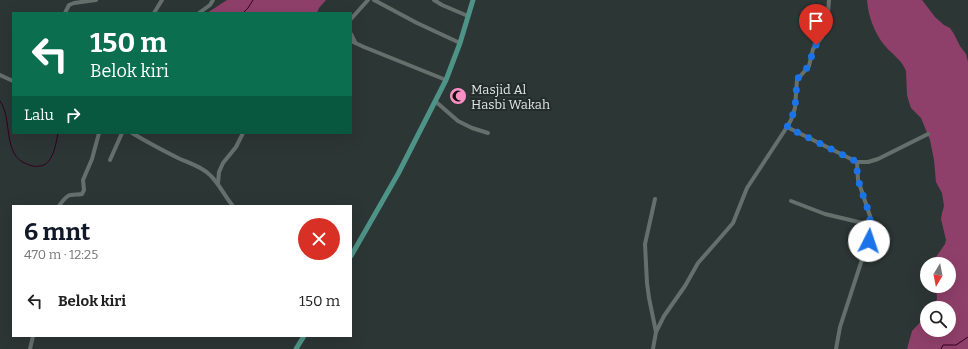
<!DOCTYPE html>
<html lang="id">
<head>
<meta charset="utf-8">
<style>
	:root { --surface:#fff; --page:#f2f2f2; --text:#222; --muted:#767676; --accent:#111827 }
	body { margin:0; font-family:Bitter,serif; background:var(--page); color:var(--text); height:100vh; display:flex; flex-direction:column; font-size:15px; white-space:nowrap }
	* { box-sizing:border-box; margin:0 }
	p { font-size:13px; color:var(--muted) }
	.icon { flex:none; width:22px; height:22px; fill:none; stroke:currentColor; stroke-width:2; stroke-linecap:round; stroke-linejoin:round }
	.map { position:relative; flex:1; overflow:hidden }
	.side { position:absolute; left:12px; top:205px; width:340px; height:132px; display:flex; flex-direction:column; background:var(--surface); border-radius:0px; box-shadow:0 4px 16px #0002 }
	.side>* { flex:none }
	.guide { position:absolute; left:12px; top:12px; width:340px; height:122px; border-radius:0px; box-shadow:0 4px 16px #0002; background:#0b6e4f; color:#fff; overflow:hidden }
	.needle { width:26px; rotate:190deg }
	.fabs { position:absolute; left:920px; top:257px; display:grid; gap:8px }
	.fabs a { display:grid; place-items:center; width:36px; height:36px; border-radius:50%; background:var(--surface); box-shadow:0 4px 16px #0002; font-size:20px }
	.pin { position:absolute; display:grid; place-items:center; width:34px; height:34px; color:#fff; margin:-41px -17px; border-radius:50% 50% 50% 0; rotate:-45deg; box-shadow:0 0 4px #0007 }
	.pin .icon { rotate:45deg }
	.me { position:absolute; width:44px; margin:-22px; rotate:4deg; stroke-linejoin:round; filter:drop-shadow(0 0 3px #0008) }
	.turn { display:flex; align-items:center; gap:14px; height:84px; padding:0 12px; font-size:18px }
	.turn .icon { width:52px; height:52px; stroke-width:2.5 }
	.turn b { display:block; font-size:28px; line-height:34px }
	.then { display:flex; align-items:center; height:38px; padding:0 12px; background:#0003; gap:8px; font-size:15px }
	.round { display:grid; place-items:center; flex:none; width:42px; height:42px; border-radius:21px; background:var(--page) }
	.head { display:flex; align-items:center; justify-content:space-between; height:68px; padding:0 12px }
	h1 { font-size:24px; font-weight:700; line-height:30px; color:var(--accent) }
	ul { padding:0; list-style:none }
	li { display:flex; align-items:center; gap:12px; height:56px; padding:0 12px }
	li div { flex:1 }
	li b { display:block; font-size:15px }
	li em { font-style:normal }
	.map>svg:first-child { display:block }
	.forest { fill:#8f406a }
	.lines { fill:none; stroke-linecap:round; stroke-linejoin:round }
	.stream { stroke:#34001e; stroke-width:1 }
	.minor { stroke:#65706d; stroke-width:4 }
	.major { stroke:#4e9387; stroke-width:5 }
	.route { stroke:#1a73e8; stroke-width:7; stroke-dasharray:0 12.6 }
	.labels { text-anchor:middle; stroke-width:4; stroke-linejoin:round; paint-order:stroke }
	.poi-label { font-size:13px; fill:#dfe5e3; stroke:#232c2a; text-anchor:start }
</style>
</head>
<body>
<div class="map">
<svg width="968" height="349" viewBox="0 0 968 349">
	<rect width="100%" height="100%" fill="#2c3634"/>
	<g class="forest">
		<polygon points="227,0 326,0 319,8 317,13 207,13"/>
		<path d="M867 0H922L935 17 944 25 950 28 954 34 960 46 966 54 968 62V349H907L912 331 927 315V330H949V308H933L937 299 936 286H949V264H936V257L945 244 946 240 941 219 942 213 944 206 942 193 936 182 934 160 930 140 921 118 911 108 909 102 907 95 906 71C902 60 893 55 886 47 875 35 868 16 867 0Z"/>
	</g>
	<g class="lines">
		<g class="stream">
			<polyline points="243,13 248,8 253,0"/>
			<path d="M0 101C13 118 2 156 27 164 31 166 36 167 39 166 53 166 56 143 58 133"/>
			<polyline points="941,349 943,345 956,345 968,337"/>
		</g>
		<g class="minor">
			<polyline points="374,0 417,23 460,43"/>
			<polyline points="434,0 442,5 468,16"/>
			<polyline points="65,13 69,5 74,3 96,0"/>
			<polyline points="154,13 162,0"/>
			<polyline points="199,13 210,5 213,0"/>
			<polyline points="351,19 368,0"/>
			<polyline points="351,34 355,42"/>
			<polyline points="351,41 364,47 446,80"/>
			<polyline points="0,75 13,81"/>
			<polyline points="435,101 458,121 472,128 488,133"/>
			<polyline points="787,127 857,162 868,162 878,159 928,134"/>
			<path d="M132 133C147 142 162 150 178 158 189 163 203 167 211 176 220 185 225 197 233 206"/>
			<polyline points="110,160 122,133"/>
			<polyline points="218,183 219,172 223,163 236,147 243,133"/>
			<polyline points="791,201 825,214 871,225"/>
			<path d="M59 206C62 202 66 195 71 195 75 194 78 195 82 194L84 190 83 180 92 159 99 133"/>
			<polyline points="656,332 664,316 685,286 698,263 720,238 733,223 747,188 787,127 791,120 795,108 797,80 809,66 813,49 822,37 827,26 829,0"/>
			<polyline points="30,349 33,336"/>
			<polyline points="653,349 656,332 649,298 647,283 645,244 655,199"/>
			<polyline points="836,349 840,327 871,232 870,216 858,180 857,162"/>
		</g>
		<g class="major">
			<polyline points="351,256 398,174 446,80 460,43 473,0"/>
			<polyline points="296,349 304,336"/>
		</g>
	</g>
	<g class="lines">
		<path class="route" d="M816 45C812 51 812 57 809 64 807 70 800 74 797 80L795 108 791 120 787 127 857 162C857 168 857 173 858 178 863 201 875 216 869 241"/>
	</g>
	<defs>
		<g id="mosque-disc" transform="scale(0.9)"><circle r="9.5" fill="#fb8fc4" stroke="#232c2a"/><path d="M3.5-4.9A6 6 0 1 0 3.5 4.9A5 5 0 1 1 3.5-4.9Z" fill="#111"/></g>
	</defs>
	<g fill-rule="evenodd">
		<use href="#mosque-disc" x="458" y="96"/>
	</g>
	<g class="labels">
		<g class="poi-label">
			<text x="471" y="94">Masjid Al<tspan x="471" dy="15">Hasbi Wakah</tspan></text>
		</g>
	</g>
</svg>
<div class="fabs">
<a><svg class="needle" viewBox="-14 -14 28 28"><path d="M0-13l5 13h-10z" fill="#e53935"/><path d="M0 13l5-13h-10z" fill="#767676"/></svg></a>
<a><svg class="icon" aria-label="search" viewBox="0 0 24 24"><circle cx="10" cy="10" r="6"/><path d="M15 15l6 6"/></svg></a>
</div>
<div class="pin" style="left:816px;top:45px;background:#d93025"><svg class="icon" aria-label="arrive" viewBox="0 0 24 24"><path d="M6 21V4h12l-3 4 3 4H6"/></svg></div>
<svg class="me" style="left:869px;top:241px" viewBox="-20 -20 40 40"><circle r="19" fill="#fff"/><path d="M0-13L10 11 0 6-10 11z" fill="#1a73e8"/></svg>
<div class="guide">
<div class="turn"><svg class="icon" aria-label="left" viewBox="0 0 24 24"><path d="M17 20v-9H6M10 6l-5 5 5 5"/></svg><div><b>150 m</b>Belok kiri</div></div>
<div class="then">Lalu<svg class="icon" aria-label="right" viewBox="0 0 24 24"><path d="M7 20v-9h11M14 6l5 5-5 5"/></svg></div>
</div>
<section class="side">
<div class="head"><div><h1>6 mnt</h1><p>470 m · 12:25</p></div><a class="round" style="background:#d93025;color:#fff"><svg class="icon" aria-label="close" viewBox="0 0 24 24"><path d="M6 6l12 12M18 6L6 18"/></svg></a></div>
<ul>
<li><svg class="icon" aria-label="left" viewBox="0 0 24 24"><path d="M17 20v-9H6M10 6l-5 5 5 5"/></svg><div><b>Belok kiri</b></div><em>150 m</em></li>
</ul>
</section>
</div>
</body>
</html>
